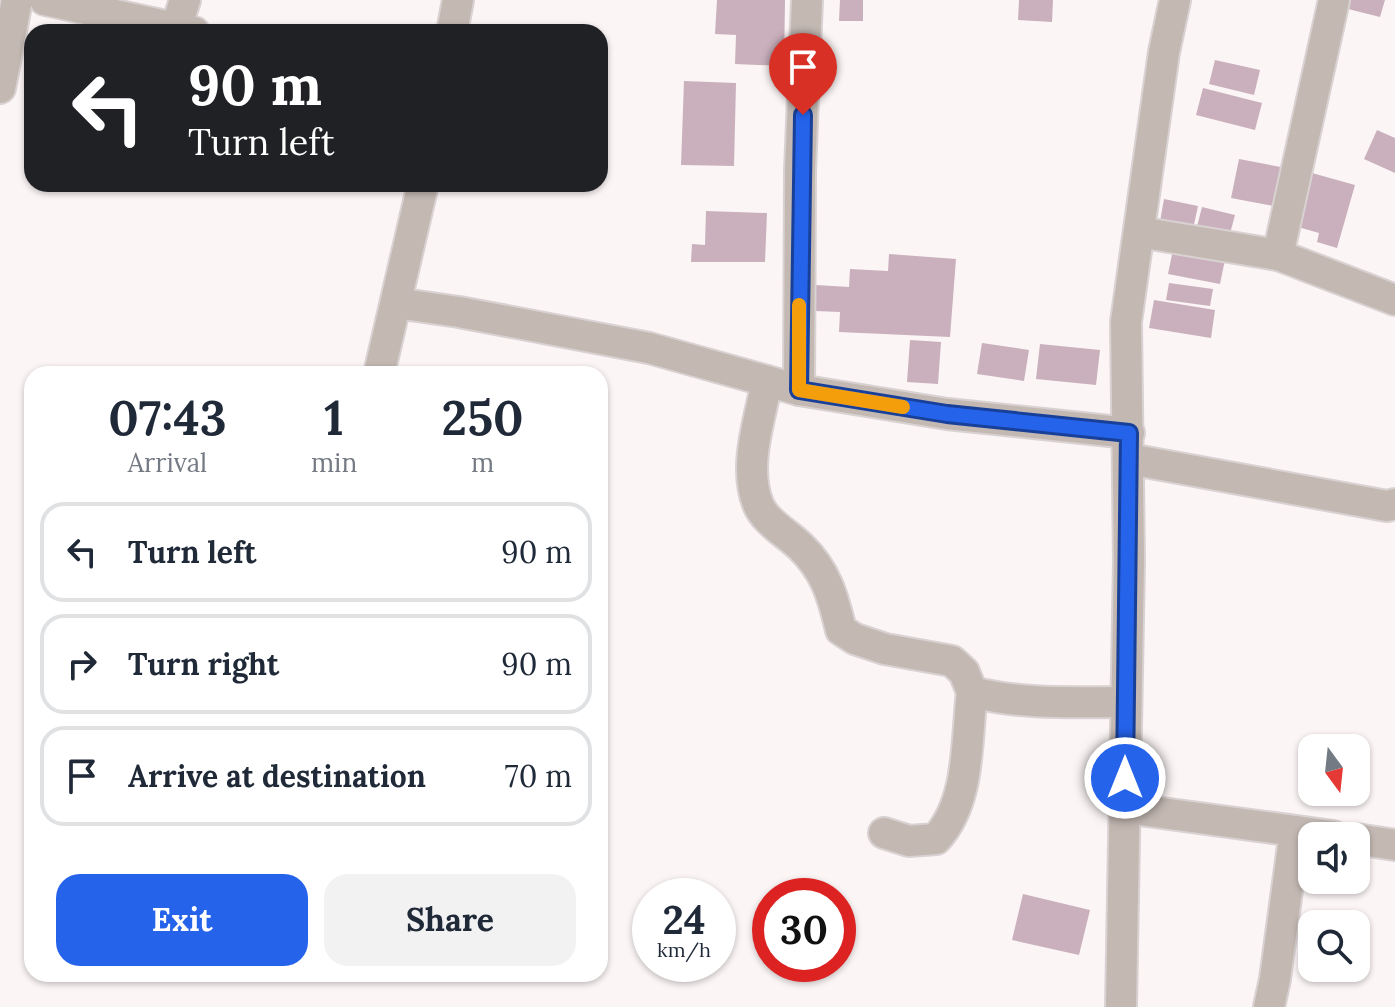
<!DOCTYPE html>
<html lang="en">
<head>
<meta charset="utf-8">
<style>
	:root { --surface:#fff; --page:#f2f2f3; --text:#1f2937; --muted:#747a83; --line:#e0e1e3; --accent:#2563eb }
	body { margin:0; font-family:Lora,serif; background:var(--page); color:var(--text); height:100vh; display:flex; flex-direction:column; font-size:30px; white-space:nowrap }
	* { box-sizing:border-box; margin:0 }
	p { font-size:26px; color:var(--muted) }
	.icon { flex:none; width:44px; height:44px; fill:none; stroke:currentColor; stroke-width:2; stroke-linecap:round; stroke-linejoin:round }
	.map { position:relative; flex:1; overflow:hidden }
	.details { position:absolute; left:24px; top:366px; width:584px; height:616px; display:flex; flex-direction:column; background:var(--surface); border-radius:24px; box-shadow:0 2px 6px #0004 }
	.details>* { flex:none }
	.top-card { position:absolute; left:24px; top:24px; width:584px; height:168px; border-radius:24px; box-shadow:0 2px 6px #0004; background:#202124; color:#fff; overflow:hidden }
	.needle { width:52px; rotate:165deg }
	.fabs { position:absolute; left:1298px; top:734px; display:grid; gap:16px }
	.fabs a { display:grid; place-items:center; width:72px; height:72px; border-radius:16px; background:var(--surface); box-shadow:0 2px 6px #0004; font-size:40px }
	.speed { position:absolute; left:632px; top:878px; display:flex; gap:16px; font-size:40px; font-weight:700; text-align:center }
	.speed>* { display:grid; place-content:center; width:104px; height:104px; border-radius:50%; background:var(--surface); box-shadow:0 2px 6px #0004; line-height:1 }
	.speed small { font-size:20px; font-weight:400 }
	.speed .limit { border:12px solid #d22; background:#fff; color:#111 }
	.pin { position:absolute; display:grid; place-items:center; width:68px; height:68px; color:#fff; margin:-82px -34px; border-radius:50% 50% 50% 0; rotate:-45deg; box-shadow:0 0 8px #0007 }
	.pin .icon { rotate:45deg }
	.me { position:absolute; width:88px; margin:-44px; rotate:0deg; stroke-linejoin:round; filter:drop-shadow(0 0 6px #0008) }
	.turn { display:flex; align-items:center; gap:28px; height:168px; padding:0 32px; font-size:36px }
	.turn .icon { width:104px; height:104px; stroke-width:2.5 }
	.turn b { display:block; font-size:56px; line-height:68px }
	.eta { display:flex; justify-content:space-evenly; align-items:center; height:136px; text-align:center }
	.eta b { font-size:48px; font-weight:700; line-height:56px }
	.action { display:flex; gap:16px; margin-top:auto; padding:16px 32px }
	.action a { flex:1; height:92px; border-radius:24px; background:var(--accent); color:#fff; font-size:32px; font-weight:700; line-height:92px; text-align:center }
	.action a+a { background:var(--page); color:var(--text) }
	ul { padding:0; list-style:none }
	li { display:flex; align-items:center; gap:24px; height:100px; margin:0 16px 12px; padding:0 16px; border:4px solid var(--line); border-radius:24px }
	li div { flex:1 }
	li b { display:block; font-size:30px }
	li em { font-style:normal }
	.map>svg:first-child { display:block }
	.building { fill:#cab0bc }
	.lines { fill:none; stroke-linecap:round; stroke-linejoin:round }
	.minor-casing { stroke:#d9d2d2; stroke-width:34 }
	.minor { stroke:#c3b8b2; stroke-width:30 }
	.route-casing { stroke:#184099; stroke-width:20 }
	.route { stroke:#2563eb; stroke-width:14 }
	.slow { stroke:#f59e0b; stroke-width:14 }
</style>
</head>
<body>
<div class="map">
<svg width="1395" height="1007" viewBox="0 0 1395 1007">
	<rect width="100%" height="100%" fill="#fcf5f5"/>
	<g class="building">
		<polygon points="717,0 785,0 784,66 735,64 736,35 715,34"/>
		<polygon points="840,0 863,0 863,21 839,21"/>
		<polygon points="1019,0 1053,0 1052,22 1018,20"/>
		<polygon points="1346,0 1385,0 1380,17 1344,8"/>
		<polygon points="1215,60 1260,70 1254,95 1209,84"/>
		<polygon points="684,81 736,83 734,166 681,165"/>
		<polygon points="1203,88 1262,103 1255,130 1196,115"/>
		<polygon points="1377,130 1395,138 1395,173 1364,159"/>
		<polygon points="1239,159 1286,168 1279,207 1231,198"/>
		<polygon points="1312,173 1355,185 1337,248 1317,242 1319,233 1298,227"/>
		<polygon points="1164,199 1198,206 1192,234 1159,227"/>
		<polygon points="1202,207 1235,215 1228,241 1195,234"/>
		<polygon points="706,211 767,213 765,262 691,262 692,244 705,245"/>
		<polygon points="1175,240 1227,250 1220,284 1168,274"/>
		<polygon points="889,254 956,259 950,337 839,332 840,312 815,311 816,285 849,287 850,269 888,271"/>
		<polygon points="1169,283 1213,289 1210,306 1166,300"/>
		<polygon points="1154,300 1215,310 1211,338 1149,328"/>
		<polygon points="910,340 941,342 938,384 907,382"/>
		<polygon points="982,343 1029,350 1024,381 977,374"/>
		<polygon points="1040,344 1100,350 1096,385 1036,379"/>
		<polygon points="1023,894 1090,910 1079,955 1012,940"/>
	</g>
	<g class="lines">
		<g class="minor-casing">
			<g id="minor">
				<polyline points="45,0 194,32"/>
				<polyline points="176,28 185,0"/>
				<polyline points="452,32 458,0"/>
				<polyline points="0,88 17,0"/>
				<polyline points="1139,232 1278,255 1334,0"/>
				<polyline points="1278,255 1395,300"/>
				<polyline points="396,303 459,312 649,348 799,390 947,414 1129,433"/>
				<polyline points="379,374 423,184"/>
				<path d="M767 381C760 419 743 466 758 504 765 522 788 534 801 547 826 571 833 597 841 630L855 639 885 649 952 661 964 672 972 692C1023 705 1073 702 1125 702"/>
				<polyline points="799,390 800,171 807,0"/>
				<polyline points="1129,459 1387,506 1395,504"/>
				<polyline points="1125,808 1333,836"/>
				<path d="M884 833 909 841 936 839C971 801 966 740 972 692"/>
				<polyline points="1356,839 1395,845"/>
				<polyline points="1121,1007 1129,561 1126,322 1164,52 1175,0"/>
				<polyline points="1269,1007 1275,979 1295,831"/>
			</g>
		</g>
		<use href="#minor" class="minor"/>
	</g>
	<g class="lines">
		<g class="route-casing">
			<polyline id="route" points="803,115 799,390 947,414 1129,433 1125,778"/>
		</g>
		<use href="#route" class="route"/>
		<polyline class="slow" points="799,305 799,390 903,407"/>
	</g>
</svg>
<div class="fabs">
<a><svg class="needle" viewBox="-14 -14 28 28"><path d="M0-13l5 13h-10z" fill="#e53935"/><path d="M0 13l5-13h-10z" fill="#747a83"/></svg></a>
<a><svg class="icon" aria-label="sound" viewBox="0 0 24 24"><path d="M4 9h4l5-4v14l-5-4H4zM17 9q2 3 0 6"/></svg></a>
<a><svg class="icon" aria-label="search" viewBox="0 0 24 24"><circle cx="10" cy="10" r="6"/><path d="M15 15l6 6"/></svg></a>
</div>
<div class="speed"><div>24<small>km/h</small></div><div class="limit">30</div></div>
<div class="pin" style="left:803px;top:115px;background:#d93025"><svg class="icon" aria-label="arrive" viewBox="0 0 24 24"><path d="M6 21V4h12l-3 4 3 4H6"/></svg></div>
<svg class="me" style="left:1125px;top:778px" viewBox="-20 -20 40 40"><circle r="17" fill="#2563eb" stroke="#fff" stroke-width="3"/><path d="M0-11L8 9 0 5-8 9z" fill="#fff"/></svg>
<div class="top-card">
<div class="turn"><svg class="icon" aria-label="left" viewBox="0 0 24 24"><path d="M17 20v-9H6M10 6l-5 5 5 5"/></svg><div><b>90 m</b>Turn left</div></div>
</div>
<section class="details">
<div class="eta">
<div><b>07:43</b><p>Arrival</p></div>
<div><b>1</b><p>min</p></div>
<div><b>250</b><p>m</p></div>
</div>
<ul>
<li><svg class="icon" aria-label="left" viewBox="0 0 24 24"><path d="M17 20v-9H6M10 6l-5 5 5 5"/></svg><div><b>Turn left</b></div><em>90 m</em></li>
<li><svg class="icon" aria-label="right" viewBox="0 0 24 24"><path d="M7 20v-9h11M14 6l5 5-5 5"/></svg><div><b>Turn right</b></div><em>90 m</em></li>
<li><svg class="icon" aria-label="arrive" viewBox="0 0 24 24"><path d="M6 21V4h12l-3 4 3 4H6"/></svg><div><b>Arrive at destination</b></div><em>70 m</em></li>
</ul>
<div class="action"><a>Exit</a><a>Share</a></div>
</section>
</div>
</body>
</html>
